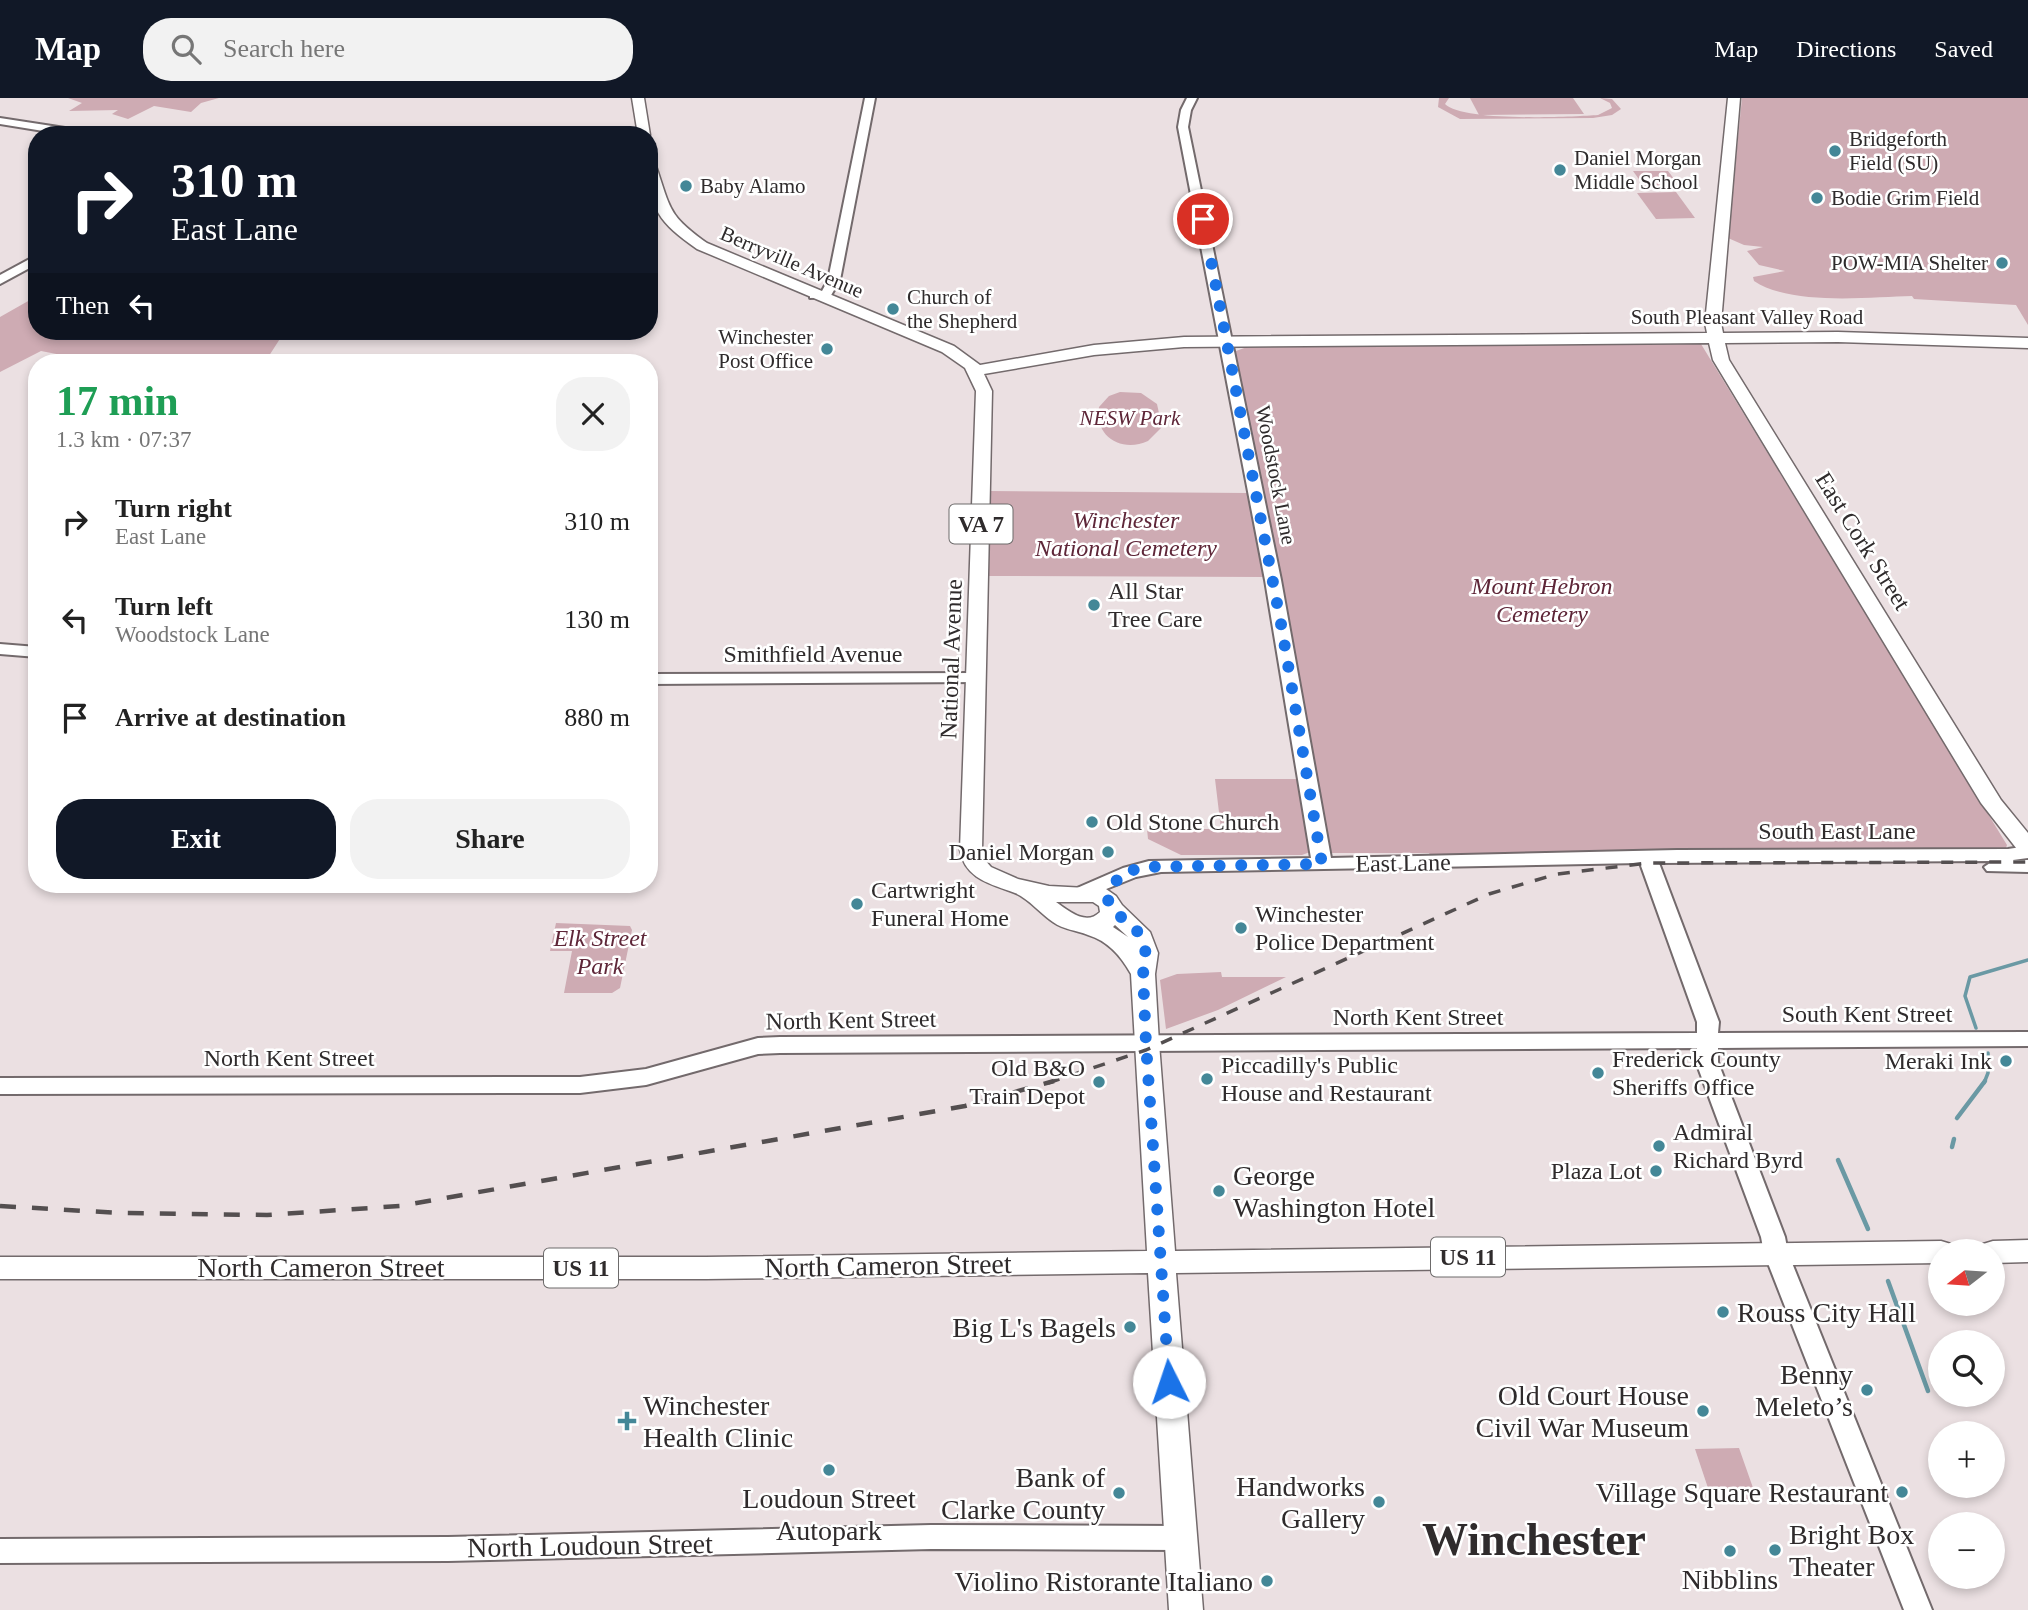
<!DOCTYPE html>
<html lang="en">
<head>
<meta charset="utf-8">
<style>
	:root { --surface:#fff; --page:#f2f2f2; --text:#222; --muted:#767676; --accent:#111827 }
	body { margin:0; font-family:Georgia,serif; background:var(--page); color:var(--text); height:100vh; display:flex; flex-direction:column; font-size:26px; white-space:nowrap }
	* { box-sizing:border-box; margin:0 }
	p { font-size:23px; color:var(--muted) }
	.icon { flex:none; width:38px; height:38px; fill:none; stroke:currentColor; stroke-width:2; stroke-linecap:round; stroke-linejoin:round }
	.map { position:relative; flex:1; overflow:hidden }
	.details { position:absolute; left:28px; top:256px; width:630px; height:539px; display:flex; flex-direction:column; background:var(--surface); border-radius:28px; box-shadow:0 4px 10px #0003 }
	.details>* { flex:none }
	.banner { position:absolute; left:28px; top:28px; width:630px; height:214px; border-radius:28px; box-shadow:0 4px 10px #0003; background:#111827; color:#fff; overflow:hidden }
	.needle { width:46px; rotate:253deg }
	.controls { position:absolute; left:1928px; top:1141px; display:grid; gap:14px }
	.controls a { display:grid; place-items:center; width:77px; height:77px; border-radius:50%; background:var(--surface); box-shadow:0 4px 10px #0003; font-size:35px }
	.pin { position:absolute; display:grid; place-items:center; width:60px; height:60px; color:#fff; margin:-30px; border:4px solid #fff; border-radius:50%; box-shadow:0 2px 7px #0007 }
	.me { position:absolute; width:77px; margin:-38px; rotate:356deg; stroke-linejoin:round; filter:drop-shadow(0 0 5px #0008) }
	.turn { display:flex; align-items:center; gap:24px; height:147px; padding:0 28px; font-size:32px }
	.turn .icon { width:91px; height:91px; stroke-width:2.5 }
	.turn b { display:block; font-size:49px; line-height:60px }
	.then { display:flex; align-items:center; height:66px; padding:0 28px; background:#0003; gap:14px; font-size:26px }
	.round { display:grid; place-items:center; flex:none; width:74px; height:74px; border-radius:28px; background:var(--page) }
	.head { display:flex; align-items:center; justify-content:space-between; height:119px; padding:0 28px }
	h1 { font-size:42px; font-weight:700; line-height:52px; color:#1e9e55 }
	.button { display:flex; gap:14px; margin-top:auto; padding:14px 28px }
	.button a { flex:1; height:80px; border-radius:28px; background:var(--accent); color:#fff; font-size:28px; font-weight:700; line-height:80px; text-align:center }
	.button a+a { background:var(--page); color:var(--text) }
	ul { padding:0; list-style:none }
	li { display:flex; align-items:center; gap:21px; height:98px; padding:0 28px }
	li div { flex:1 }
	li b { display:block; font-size:26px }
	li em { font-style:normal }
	header { display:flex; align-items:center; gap:42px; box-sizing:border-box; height:98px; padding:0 35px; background:var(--accent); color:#fff }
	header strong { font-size:33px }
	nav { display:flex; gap:38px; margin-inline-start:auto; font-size:24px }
	.search { width:490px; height:63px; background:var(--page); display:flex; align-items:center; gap:18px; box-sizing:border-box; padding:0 24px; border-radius:28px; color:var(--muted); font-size:26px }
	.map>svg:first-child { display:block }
	.green { fill:#ceabb3 }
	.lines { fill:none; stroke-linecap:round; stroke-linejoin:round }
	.stream-far1 { stroke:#6a99a4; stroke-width:3.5 }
	.stream { stroke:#6a99a4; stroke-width:4.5 }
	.minor-casing { stroke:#736a6c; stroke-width:4 }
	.major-casing { stroke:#736a6c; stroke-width:3 }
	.minor { fill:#fff; fill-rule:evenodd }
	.major { fill:#fff; fill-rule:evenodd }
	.rail-far1 { stroke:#544f50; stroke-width:3.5; stroke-dasharray:12 12; stroke-linecap:butt }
	.rail { stroke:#544f50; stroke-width:4.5; stroke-dasharray:16 16; stroke-linecap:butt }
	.route { stroke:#1a73e8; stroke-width:12; stroke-dasharray:0 21.6 }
	.poi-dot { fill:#448797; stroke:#fff; stroke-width:2.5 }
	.labels { text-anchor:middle; stroke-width:5; stroke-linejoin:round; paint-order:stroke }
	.far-poi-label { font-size:21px; fill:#2f2b2c; stroke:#fff; text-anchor:start }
	.far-street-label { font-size:21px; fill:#2f2b2c; stroke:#fff }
	.far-park-label { font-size:21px; font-style:italic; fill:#5e2638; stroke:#fff }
	.shield { fill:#fff; stroke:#6d6b6b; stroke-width:2 }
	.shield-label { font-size:23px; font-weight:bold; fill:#2f2b2c }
	.park-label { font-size:24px; font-style:italic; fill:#5e2638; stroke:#fff }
	.street-label { font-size:24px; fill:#2f2b2c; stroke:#fff }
	.poi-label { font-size:24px; fill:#2f2b2c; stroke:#fff; text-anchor:start }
	.near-poi-label { font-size:28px; fill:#2f2b2c; stroke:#fff; text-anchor:end }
	.near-street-label { font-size:28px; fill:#2f2b2c; stroke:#fff }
	.near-town-label { font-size:46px; font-weight:bold; fill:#2f2b2c; stroke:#fff }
</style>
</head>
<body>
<header>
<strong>Map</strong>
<div class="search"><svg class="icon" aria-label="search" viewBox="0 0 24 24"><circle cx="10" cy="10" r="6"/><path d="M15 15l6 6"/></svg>Search here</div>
<nav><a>Map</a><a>Directions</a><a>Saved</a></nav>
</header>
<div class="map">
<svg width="2028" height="1512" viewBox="0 0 2028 1512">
	<rect width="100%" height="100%" fill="#ebe0e2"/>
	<g class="green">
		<polygon points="68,0 219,0 201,5 191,14 154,8 128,21 112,16 118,12 69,13 82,5"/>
		<path d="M1439 0H1449L1445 6C1462 24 1571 19 1598 17L1612 10 1610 5 1600 0 1612 1 1621 11 1612 17 1593 20 1460 21 1438 9Z"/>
		<polygon points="1470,0 1573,0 1584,16 1479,17"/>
		<path d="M1742 0H2028V227L2016 207 1914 201 1912 198C1869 199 1791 208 1754 183L1753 179 1785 173 1759 167 1747 153 1763 149 1744 147 1728 140Z"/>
		<polygon points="1633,73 1668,73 1681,90 1646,91"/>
		<polygon points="1676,94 1695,120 1656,121 1637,95"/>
		<polygon points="37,198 37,233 285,233 265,264 97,264 41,253 0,274 0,219"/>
		<polygon points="1701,246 2007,747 2006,750 1431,759 1429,755 1331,755 1235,261 1236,253 1247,249"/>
		<path d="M1120 294 1141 295 1157 306 1162 329 1148 343C1122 355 1094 339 1099 309L1109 298Z"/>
		<polygon points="988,393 1247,395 1263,479 989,478"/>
		<polygon points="1215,681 1302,681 1310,754 1302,757 1181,757 1148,741 1147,731 1221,731"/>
		<polygon points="556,825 630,828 632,832 620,890 612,895 564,895 572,853 550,853"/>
		<polygon points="1221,874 1222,879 1286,879 1218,912 1166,931 1160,882 1177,876"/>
		<polygon points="1739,1350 1758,1404 1742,1404 1738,1393 1718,1393 1721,1405 1713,1405 1695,1351"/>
	</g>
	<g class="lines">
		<g class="stream-far1">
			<polyline points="1976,930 1965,898 1970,879 2028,862"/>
			<polyline points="1984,985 1988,975 1988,955"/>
		</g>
		<g class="stream">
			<polyline points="1957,1020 1985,983"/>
			<polyline points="1952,1049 1954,1041"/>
			<polyline points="1838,1062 1868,1131"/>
			<polyline points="1888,1183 1928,1293"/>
		</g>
		<g class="minor-casing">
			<g id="minor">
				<polygon points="865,0 875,0 840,182 830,199 810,200 810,194 822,193 828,182"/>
				<polygon points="1187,0 1197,0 1191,12 1188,29 1281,482 1331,760 1677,752 2008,751 2028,748 2028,760 2013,762 2028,762 2028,774 1987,773 1984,769 1993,763 1659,765 1719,924 1718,935 2028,934 2028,948 1718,950 1718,964 1785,1139 1788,1155 1932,1512 1904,1512 1764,1155 1761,1139 1696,964 1697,950 780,955 758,956 646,987 580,995 0,996 0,980 580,979 646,971 758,940 780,939 1697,935 1697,924 1640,765 1161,774 1136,779 1084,800 1077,798 1074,794 1077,790 1123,770 1149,763 1311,760 1265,482 1178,29 1181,12"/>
				<polygon points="0,20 91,34 96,37 68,37 0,26"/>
				<polygon points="37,157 37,166 0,186 0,177"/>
				<polygon points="0,546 37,549 37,559 0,556"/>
				<polygon points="976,575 982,576 985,580 982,584 649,586 649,576"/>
				<polygon points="931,1427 1181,1428 1191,1431 1195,1440 1191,1449 1181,1452 931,1451 448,1463 0,1465 0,1441 448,1439"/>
			</g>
		</g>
		<g class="major-casing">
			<g id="major">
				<polygon points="632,0 644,0 650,37 649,39 638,37"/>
				<path d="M1728 0H1740L1721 225 1723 235 1838 234 2028 240V250L1838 244 1725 245 1729 262 2001 702 2028 735V757L2020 755 1981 705 1713 262 1709 245 1184 249 1094 257 984 276 992 293 982 752 984 761 991 769 1018 781 1049 788 1106 791 1116 798 1122 807 1150 834 1158 855 1155 876 1159 945 1175 1153 1941 1143 1951 1146 1955 1153H1941V1165L1176 1175 1203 1512H1169L1148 1175 706 1181H0V1159H706L1147 1153 1131 876C1121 858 1108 843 1088 837 1076 832 1064 832 1053 824 1041 816 1028 800 1015 795 991 786 965 781 960 752L976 293 965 270 942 254 697 151C659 124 649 112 649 64L656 68C671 112 668 117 707 145L954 248 980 267 1094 247 1184 239 1707 235 1705 225ZM1056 804H1093L1099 808 1100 814C1086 828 1069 813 1056 804ZM1115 827 1127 838 1128 839 1113 829Z"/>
				<polygon points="2028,1142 2028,1164 1993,1165 1993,1153 1979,1153 1983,1146 1993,1143"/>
			</g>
		</g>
		<use href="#minor" class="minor"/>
		<use href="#major" class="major"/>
		<polyline class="rail-far1" points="1048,985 1146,952 1489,796 1557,776 1648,765 2028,764"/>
		<polyline class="rail" points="0,1108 120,1115 267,1117 400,1108 965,1008 1054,983"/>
	</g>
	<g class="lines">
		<polyline class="route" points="1169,1284 1146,946 1143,876 1146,855 1138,834 1112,811 1108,803 1119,777 1142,769 1322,766 1281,526 1203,121"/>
	</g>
	<g class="poi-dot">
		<circle cx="1835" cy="53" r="7"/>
		<circle cx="1560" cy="72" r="7"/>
		<circle cx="686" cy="88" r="7"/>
		<circle cx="1817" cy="100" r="7"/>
		<circle cx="2002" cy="165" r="7"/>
		<circle cx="893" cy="211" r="7"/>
		<circle cx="827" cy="251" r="7"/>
		<circle cx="1094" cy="507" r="7"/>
		<circle cx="1092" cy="724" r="7"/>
		<circle cx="1108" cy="754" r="7"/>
		<circle cx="857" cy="806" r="7"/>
		<circle cx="1241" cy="830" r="7"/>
		<circle cx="2006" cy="963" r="7"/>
		<circle cx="1598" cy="975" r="7"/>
		<circle cx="1207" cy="981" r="7"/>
		<circle cx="1099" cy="984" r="7"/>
		<circle cx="1659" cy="1048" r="7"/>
		<circle cx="1656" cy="1073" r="7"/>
		<circle cx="1219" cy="1093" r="7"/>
		<circle cx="1723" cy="1214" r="7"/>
		<circle cx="1130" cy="1229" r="7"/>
		<circle cx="1867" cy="1292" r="7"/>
		<circle cx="1703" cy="1313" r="7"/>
		<path d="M623.5 1312.5h7v7h7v7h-7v7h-7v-7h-7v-7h7z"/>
		<circle cx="829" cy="1372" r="7"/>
		<circle cx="1902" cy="1394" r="7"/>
		<circle cx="1119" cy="1395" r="7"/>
		<circle cx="1379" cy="1404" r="7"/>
		<circle cx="1775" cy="1452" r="7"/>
		<circle cx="1730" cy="1453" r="7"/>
		<circle cx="1267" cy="1483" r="7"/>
	</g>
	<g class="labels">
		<g class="far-poi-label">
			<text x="1849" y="48">Bridgeforth<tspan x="1849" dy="24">Field (SU)</tspan></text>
			<text x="1574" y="67">Daniel Morgan<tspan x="1574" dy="24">Middle School</tspan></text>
			<text x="700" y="95">Baby Alamo</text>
			<text x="1831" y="107">Bodie Grim Field</text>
			<text x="1988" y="172" text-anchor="end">POW-MIA Shelter</text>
			<text x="907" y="206">Church of<tspan x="907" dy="24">the Shepherd</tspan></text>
			<text x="813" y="246" text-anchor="end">Winchester<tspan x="813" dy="24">Post Office</tspan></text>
		</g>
		<g class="far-street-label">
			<text transform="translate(792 164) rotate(23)" y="7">Berryville Avenue</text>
			<text x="1747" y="226">South Pleasant Valley Road</text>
			<text transform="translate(1276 377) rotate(79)" y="7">Woodstock Lane</text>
		</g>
		<g class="far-park-label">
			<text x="1130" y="327">NESW Park</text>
		</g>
		<g class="shield">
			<rect x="949.5" y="406.5" width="63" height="39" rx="5"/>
			<rect x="1431" y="1139.5" width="74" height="39" rx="5"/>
			<rect x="544" y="1150.5" width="74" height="39" rx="5"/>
		</g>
		<g class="shield-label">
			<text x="981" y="434">VA 7</text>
			<text x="1468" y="1167">US 11</text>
			<text x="581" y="1178">US 11</text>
		</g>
		<g class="park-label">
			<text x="1126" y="430">Winchester<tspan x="1126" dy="28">National Cemetery</tspan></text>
			<text x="1542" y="496">Mount Hebron<tspan x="1542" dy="28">Cemetery</tspan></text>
			<text x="600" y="848">Elk Street<tspan x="600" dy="28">Park</tspan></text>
		</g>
		<g class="street-label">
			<text transform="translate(1863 443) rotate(58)" y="8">East Cork Street</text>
			<text x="813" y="564">Smithfield Avenue</text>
			<text transform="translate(951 561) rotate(-88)" y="8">National Avenue</text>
			<text x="1837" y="741">South East Lane</text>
			<text transform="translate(1403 765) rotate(-1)" y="8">East Lane</text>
			<text x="1867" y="924">South Kent Street</text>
			<text x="1418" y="927">North Kent Street</text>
			<text transform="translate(851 922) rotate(-1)" y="8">North Kent Street</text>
			<text x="289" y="968">North Kent Street</text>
		</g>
		<g class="poi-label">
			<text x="1108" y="501">All Star<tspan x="1108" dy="28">Tree Care</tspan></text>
			<text x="1106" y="732">Old Stone Church</text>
			<text x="1094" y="762" text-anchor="end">Daniel Morgan</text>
			<text x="871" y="800">Cartwright<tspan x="871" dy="28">Funeral Home</tspan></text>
			<text x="1255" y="824">Winchester<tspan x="1255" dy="28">Police Department</tspan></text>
			<text x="1612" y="969">Frederick County<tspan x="1612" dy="28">Sheriffs Office</tspan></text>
			<text x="1992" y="971" text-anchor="end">Meraki Ink</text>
			<text x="1221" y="975">Piccadilly's Public<tspan x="1221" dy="28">House and Restaurant</tspan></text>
			<text x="1085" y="978" text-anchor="end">Old B&amp;O<tspan x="1085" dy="28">Train Depot</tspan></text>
			<text x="1673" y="1042">Admiral<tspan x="1673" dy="28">Richard Byrd</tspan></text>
			<text x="1642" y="1081" text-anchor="end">Plaza Lot</text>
		</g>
		<g class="near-poi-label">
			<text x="1233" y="1087" text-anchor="start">George<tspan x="1233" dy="32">Washington Hotel</tspan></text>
			<text x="1737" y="1224" text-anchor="start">Rouss City Hall</text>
			<text x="1116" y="1239">Big L's Bagels</text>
			<text x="1853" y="1286">Benny<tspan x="1853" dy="32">Meleto’s</tspan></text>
			<text x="1689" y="1307">Old Court House<tspan x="1689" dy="32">Civil War Museum</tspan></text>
			<text x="643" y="1317" text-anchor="start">Winchester<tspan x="643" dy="32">Health Clinic</tspan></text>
			<text x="1105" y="1389">Bank of<tspan x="1105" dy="32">Clarke County</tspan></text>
			<text x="1365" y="1398">Handworks<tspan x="1365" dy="32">Gallery</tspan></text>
			<text x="1888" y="1404">Village Square Restaurant</text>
			<text x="829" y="1410" text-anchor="middle">Loudoun Street<tspan x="829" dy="32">Autopark</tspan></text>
			<text x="1789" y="1446" text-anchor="start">Bright Box<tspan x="1789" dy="32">Theater</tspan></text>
			<text x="1730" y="1491" text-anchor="middle">Nibblins</text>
			<text x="1253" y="1493">Violino Ristorante Italiano</text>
		</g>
		<g class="near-street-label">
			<text transform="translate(888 1167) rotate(-1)" y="10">North Cameron Street</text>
			<text x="321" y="1179">North Cameron Street</text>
			<text transform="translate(590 1447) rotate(-1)" y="10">North Loudoun Street</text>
		</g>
		<g class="near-town-label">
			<text x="1534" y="1457">Winchester</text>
		</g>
	</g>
</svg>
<div class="controls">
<a><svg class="needle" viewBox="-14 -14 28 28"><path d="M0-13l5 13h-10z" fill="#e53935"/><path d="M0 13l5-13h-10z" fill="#767676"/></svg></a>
<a><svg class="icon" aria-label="search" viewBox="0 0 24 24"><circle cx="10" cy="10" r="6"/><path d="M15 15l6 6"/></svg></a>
<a>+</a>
<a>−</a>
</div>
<div class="pin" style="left:1203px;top:121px;background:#d93025"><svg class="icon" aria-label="arrive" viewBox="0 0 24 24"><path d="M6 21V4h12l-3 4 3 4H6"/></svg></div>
<svg class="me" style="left:1169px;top:1284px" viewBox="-20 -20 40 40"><circle r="19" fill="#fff"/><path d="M0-13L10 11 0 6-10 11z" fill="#1a73e8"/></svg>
<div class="banner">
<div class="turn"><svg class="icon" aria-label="right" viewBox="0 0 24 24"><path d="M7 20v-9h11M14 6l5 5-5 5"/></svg><div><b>310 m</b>East Lane</div></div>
<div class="then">Then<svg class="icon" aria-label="left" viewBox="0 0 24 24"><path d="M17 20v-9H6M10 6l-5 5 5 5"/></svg></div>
</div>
<section class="details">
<div class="head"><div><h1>17 min</h1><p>1.3 km · 07:37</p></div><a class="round"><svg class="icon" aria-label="close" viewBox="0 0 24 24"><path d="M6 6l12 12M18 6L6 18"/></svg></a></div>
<ul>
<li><svg class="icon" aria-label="right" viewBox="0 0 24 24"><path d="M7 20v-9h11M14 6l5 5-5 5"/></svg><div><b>Turn right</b><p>East Lane</p></div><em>310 m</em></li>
<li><svg class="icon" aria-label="left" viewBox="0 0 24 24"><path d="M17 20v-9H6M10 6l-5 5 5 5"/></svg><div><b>Turn left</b><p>Woodstock Lane</p></div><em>130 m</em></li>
<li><svg class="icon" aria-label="arrive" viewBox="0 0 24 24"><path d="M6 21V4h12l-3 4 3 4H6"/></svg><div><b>Arrive at destination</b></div><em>880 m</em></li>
</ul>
<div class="button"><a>Exit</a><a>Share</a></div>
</section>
</div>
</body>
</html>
